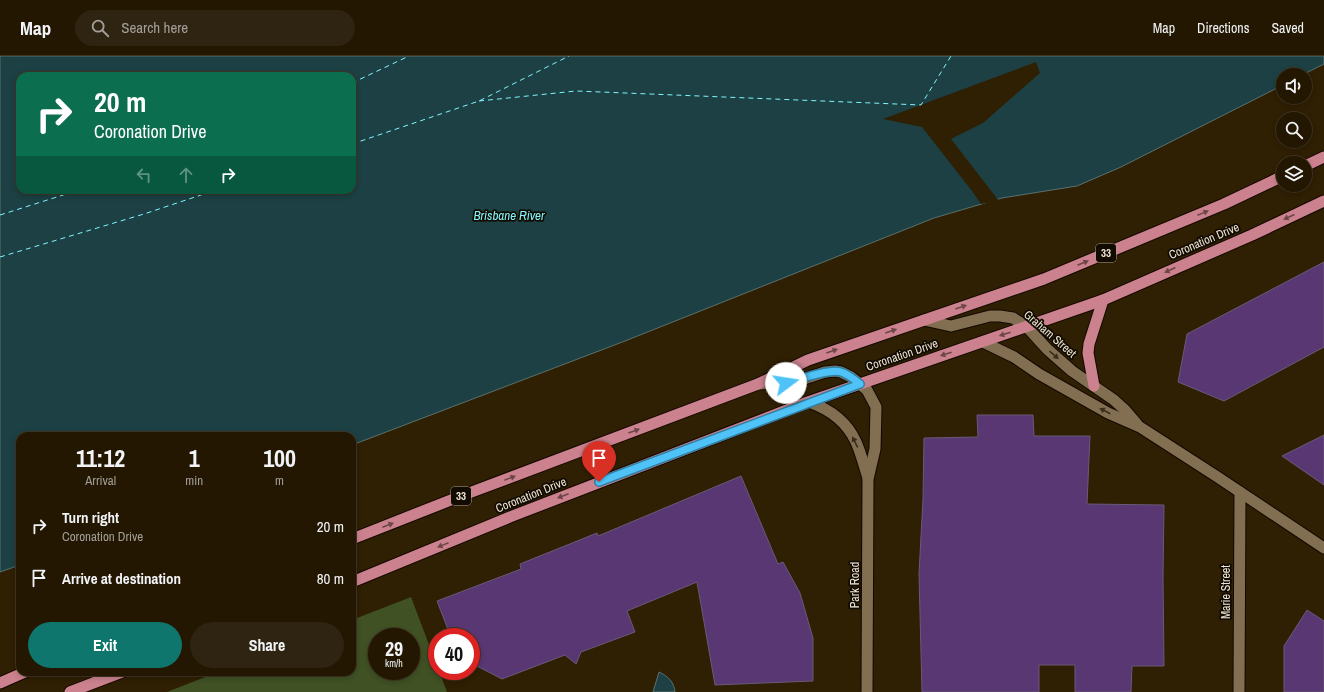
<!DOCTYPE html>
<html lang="en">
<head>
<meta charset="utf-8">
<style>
	:root { --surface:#231702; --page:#2f2411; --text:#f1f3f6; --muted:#a39f99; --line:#403624; --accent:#0f766e }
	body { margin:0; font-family:"Archivo Narrow",sans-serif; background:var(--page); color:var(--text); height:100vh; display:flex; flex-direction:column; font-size:15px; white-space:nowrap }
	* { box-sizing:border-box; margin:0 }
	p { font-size:13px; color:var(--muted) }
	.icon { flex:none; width:22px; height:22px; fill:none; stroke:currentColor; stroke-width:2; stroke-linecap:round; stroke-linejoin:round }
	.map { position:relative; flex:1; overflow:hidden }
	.side { position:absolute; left:16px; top:376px; width:340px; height:244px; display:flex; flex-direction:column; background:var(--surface); border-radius:12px; box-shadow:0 2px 6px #0003,0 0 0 1px var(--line) }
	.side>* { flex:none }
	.top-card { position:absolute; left:16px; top:16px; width:340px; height:122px; border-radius:12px; box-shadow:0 2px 6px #0003,0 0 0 1px var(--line); background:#0b6e4f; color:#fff; overflow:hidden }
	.controls { position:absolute; left:1276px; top:12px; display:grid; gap:8px }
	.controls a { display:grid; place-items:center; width:36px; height:36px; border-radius:50%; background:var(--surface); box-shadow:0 2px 6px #0003,0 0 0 1px var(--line); font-size:20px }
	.speed { position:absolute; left:368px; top:572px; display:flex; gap:8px; font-size:20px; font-weight:700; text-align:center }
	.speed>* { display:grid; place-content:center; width:52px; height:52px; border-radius:50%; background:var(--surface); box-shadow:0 2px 6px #0003,0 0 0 1px var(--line); line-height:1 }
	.speed small { font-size:10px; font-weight:400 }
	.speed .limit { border:6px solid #d22; background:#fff; color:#111 }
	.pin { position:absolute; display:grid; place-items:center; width:34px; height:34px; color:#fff; margin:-41px -17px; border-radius:50% 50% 50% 0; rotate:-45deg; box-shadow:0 0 4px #0007 }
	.pin .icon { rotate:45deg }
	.me { position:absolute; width:44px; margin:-22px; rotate:76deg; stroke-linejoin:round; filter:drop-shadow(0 0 3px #0008) }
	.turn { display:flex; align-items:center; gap:14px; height:84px; padding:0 12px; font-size:18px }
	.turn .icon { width:52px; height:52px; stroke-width:2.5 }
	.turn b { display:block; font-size:28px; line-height:34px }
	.lanes { display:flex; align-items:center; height:38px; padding:0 12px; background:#0003; justify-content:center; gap:20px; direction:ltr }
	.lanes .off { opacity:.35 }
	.eta { display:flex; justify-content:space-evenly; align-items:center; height:68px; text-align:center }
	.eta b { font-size:24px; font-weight:700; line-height:28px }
	.cta { display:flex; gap:8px; margin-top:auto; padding:8px 12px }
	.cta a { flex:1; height:46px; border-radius:24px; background:var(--accent); color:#fff; font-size:16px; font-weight:700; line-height:46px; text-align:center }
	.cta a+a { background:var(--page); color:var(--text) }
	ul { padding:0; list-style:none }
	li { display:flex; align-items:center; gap:12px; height:52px; padding:0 12px }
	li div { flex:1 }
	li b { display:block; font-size:15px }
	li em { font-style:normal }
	header { display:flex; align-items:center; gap:24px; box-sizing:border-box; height:56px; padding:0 20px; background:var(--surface); border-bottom:1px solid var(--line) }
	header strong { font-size:19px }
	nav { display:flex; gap:22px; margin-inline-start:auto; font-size:14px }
	.search { width:280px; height:36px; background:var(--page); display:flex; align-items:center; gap:10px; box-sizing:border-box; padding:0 14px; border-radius:22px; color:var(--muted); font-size:15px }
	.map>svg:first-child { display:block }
	.green { fill:#405124; fill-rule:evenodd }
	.water { fill:#1c4043; stroke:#5b716e; fill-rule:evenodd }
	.pier { fill:#2f1f03 }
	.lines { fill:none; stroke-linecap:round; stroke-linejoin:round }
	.ferry { stroke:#82f6ff; stroke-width:1; stroke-dasharray:5 4; stroke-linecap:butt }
	.building { fill:#593773; stroke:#6a5a77 }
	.minor-casing { stroke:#150900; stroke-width:13 }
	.tertiary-casing { stroke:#150900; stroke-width:13 }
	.trunk-casing { stroke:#150900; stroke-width:13 }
	.minor { stroke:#826f52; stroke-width:11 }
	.tertiary { stroke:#826f52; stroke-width:11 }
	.trunk { stroke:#cc828e; stroke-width:11 }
	.oneway { fill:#6e4648 }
	.oneway2 { fill:#392e1e }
	.route-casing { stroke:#337fa1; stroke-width:10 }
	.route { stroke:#4fc3f7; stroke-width:7 }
	.labels { text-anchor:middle; stroke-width:3.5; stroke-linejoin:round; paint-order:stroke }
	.shield { fill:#110b02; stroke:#aca394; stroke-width:1 }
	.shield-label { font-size:11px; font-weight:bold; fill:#eee4d3 }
	.street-label { font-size:12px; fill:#eee4d3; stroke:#110b02 }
	.water-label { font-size:13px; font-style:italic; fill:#82f6ff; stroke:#110b02 }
</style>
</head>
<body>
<header>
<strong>Map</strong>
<div class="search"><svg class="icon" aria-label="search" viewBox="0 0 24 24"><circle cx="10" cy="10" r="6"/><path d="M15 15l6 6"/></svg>Search here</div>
<nav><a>Map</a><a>Directions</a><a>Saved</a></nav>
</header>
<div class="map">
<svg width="1324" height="636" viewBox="0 0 1324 636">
	<rect width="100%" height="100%" fill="#2f1f03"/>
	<path class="green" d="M411 541 437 610V615H439L447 636H167L218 616H352V564ZM377 581H411V615H377Z"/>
	<g class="water">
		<path d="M0 0H1324V8L1302 19H1283V29L1121 111 1077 130 1002 142 934 162 625 285 352 389V380H20V509L0 516ZM20 20H352V134H20Z"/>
		<path d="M659 616C668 620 674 626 675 636H653Z"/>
	</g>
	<polygon class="pier" points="1036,6 1040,17 983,67 951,83 999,145 981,148 972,135 922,71 883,63"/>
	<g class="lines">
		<g class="ferry">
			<polyline points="352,27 409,0"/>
			<polyline points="479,45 576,35 921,49 951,0"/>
			<polyline points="352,88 479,45 569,0"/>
			<polyline points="0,159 79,134"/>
			<polyline points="0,201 144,158 216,134"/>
		</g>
	</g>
	<g class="building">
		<polygon points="1324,206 1324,291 1224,345 1178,326 1187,278"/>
		<polygon points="977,359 1033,359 1034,380 1090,380 1087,448 1164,449 1163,521 1164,610 1132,610 1131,636 1075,636 1075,609 1039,609 1039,636 922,636 919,518 923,443 924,382 978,381"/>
		<polygon points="1324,379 1324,429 1282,400"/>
		<polygon points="741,420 778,508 783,506 800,537 813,582 813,625 715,629 697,526 627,555 635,576 581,596 576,608 565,599 502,623 471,607 471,581 451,581 437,545 521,513 520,508 597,477 598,480"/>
		<polygon points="1307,554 1324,565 1324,636 1284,636 1284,590"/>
	</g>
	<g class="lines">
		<g class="minor-casing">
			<g id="minor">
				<polyline points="924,264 951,270 990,260 1000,260 1013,262 1027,271 1047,293 1072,315 1114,344 1125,354 1137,368"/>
				<polyline points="983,286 1014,301 1039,318 1108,357 1140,371 1216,420 1324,492"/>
				<polyline points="1239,636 1240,436"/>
			</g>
		</g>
		<g class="tertiary-casing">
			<g id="tertiary">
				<polyline points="758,328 786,327 804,323 825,316 835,315 841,316 851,321 860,328 867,334 876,351 875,393 868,423 867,636"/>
				<path d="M809 346C829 353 847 366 856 386 861 397 864 410 868 422"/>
			</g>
		</g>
		<g class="trunk-casing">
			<g id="trunk">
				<polyline points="1305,110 1324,101"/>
				<polyline points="1094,330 1088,297 1089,288 1103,244"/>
				<polyline points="352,483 461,440 758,328 808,304 1044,223 1224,148 1283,120"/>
				<polyline points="352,526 515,459 805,347 1103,244 1252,179 1324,145"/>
				<polyline points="0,627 25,616"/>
				<polyline points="70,636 122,616"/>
			</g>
		</g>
		<use href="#minor" class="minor"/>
		<use href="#tertiary" class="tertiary"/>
		<use href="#trunk" class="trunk"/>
	</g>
	<defs><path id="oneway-solid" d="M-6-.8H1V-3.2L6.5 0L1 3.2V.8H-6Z"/></defs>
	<g class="oneway">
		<use href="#oneway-solid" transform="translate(1203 157) rotate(-22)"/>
		<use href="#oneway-solid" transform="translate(1289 161) rotate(155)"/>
		<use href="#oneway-solid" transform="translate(1083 207) rotate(-23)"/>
		<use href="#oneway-solid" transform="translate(1170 214) rotate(156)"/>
		<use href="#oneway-solid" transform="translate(961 251) rotate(-19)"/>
		<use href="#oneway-solid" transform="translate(891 275) rotate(-19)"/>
		<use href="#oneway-solid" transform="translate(1005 278) rotate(162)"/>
		<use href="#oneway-solid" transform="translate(832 295) rotate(-19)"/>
		<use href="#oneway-solid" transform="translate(946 298) rotate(162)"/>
		<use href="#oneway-solid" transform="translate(634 375) rotate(-20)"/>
		<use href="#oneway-solid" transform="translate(510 422) rotate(-21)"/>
		<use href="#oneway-solid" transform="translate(563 440) rotate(159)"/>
		<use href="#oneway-solid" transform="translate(388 469) rotate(-21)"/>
		<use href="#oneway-solid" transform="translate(443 489) rotate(158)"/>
	</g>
	<g class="oneway2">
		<use href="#oneway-solid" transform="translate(1054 299) rotate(41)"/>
		<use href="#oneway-solid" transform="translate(1105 355) rotate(-152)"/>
		<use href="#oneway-solid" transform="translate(855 386) rotate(-116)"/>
	</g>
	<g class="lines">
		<g class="route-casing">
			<path id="route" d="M599 426 860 328C854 323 848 318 841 316 829 312 800 324 786 327"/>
		</g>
		<use href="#route" class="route"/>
	</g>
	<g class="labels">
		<g class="shield">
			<rect x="1096" y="188" width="20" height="18" rx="3"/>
			<rect x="451" y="431" width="20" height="18" rx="3"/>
		</g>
		<g class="shield-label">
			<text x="1106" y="201">33</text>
			<text x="461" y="444">33</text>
		</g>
		<g class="street-label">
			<text transform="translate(1204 185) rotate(-23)" y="4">Coronation Drive</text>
			<text transform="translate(1050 278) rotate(41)" y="4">Graham Street</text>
			<text transform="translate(902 299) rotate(-19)" y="4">Coronation Drive</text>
			<text transform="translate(531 439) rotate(-22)" y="4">Coronation Drive</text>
			<text transform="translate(855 529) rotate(-90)" y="4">Park Road</text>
			<text transform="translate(1226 536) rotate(-90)" y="4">Marie Street</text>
		</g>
		<g class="water-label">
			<text x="509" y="164">Brisbane River</text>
		</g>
	</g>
</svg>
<div class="controls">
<a><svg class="icon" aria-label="sound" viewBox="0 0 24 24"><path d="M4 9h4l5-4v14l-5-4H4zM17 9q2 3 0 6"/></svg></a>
<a><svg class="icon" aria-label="search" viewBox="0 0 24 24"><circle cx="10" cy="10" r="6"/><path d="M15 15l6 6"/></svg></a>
<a><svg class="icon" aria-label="layers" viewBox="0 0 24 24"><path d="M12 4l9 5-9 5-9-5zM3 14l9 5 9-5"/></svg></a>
</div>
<div class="speed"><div>29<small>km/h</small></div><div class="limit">40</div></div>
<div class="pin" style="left:599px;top:426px;background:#d93025"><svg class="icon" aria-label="arrive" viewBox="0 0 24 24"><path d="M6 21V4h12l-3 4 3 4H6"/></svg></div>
<svg class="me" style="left:786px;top:327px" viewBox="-20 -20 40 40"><circle r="19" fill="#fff"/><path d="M0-13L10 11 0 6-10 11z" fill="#4fc3f7"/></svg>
<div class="top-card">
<div class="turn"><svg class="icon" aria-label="right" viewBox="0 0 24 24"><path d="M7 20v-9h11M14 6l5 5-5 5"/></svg><div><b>20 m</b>Coronation Drive</div></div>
<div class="lanes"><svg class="icon off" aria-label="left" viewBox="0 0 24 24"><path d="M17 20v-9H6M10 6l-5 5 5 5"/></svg><svg class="icon off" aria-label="ahead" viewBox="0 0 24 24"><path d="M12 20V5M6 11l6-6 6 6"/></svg><svg class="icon" aria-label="right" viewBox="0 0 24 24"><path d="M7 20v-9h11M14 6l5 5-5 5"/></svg></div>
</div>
<section class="side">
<div class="eta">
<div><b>11:12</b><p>Arrival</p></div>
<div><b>1</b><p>min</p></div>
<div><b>100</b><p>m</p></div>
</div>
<ul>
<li><svg class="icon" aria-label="right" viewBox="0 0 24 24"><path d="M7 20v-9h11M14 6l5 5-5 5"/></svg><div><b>Turn right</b><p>Coronation Drive</p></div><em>20 m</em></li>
<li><svg class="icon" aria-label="arrive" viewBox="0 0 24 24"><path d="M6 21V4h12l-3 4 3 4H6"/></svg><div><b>Arrive at destination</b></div><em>80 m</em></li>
</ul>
<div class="cta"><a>Exit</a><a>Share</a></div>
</section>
</div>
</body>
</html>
